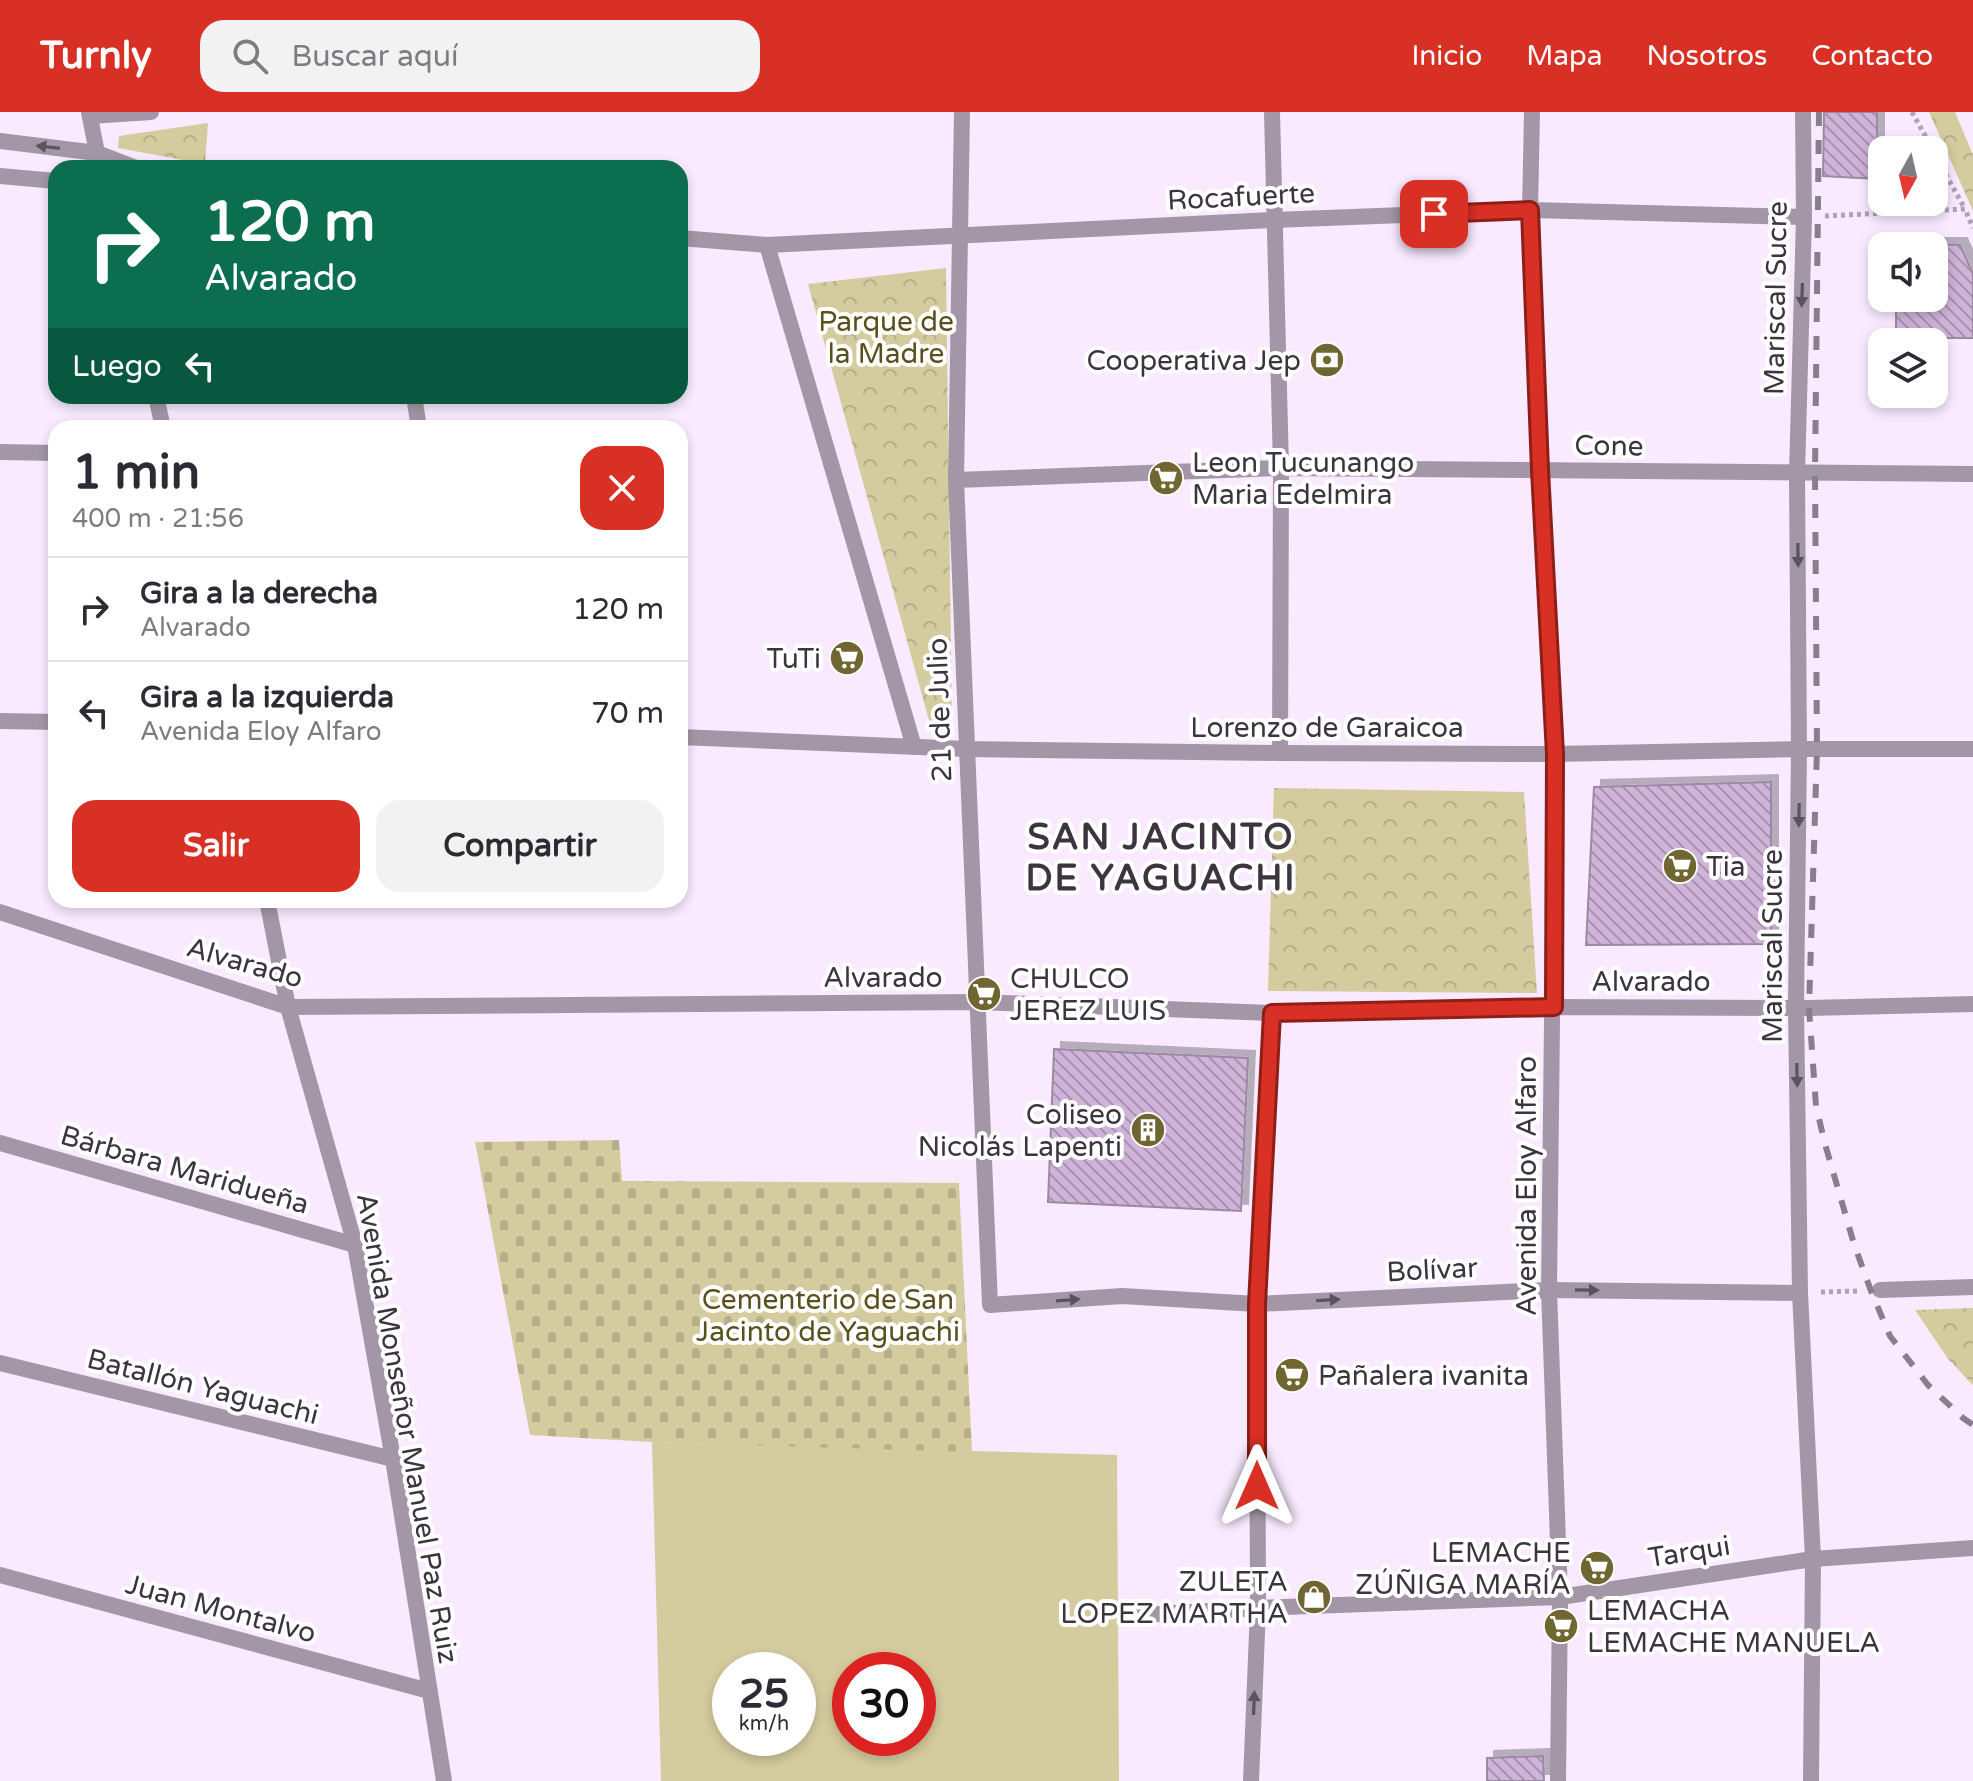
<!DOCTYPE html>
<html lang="es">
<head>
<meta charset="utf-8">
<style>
	:root { --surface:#fff; --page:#f2f2f3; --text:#2b2b33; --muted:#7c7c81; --line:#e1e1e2; --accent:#d93025 }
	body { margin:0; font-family:"Varela Round",sans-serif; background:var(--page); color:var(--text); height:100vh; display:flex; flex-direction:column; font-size:30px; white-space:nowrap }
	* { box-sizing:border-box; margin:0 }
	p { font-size:26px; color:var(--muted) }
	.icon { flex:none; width:44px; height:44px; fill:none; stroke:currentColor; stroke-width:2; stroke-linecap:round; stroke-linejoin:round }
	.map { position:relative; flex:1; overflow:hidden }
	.side { position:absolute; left:48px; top:308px; width:640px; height:488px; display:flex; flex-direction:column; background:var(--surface); border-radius:24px; box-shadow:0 4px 12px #0003 }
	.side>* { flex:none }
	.guide { position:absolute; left:48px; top:48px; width:640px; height:244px; border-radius:24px; box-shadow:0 4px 12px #0003; background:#0b6e4f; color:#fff; overflow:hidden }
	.needle { width:52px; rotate:188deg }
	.fabs { position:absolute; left:1868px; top:24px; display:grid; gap:16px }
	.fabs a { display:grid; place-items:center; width:80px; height:80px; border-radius:16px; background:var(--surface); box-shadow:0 4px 12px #0003; font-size:40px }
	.speed { position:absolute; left:712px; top:1540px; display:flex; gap:16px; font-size:40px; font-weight:700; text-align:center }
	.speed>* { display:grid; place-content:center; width:104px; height:104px; border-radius:50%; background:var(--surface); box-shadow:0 4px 12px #0003; line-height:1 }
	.speed small { font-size:20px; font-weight:400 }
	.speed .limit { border:12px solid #d22; background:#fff; color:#111 }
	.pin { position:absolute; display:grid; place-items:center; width:68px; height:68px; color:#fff; margin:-34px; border-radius:16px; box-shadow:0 4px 12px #0006 }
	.me { position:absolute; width:88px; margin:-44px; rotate:0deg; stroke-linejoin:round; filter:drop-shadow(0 0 6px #0008) }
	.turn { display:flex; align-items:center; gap:28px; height:168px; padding:0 24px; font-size:36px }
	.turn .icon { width:104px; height:104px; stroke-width:2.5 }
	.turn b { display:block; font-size:56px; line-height:68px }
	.then { display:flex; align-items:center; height:76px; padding:0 24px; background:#0003; gap:16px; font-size:30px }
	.round { display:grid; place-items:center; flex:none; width:84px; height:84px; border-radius:24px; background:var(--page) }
	.head { display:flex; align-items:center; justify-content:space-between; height:136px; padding:0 24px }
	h1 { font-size:48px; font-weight:700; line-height:60px }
	.action { display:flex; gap:16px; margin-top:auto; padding:16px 24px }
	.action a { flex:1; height:92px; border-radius:24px; background:var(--accent); color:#fff; font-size:32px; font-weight:700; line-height:92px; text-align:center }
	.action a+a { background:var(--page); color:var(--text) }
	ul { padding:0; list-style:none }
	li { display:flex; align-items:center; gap:24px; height:104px; padding:0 24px; border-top:2px solid var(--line) }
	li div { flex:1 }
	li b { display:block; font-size:30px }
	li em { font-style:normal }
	header { display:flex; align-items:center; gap:48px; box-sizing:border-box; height:112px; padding:0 40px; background:var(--accent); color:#fff }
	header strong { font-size:38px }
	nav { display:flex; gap:44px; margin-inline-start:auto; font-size:28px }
	.search { width:560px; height:72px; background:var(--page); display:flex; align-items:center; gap:20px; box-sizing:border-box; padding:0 28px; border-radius:24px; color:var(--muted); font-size:30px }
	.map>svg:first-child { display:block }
	.green { fill:#d4cb9e; fill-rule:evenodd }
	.forest { fill:url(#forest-crowns) }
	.cemetery { fill:url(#cemetery-stones) }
	.building { fill:url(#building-back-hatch); stroke:#9c8aa2; stroke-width:2; filter:url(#shadow) }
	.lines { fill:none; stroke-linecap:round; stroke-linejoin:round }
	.path { stroke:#aea2b3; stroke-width:5; stroke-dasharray:4 4; stroke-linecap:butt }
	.minor { stroke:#a397a7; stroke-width:16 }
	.tertiary { stroke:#a397a7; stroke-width:16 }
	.rail { stroke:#897e8d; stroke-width:6; stroke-dasharray:14 14; stroke-linecap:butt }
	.oneway { fill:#5b525e }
	.route-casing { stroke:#8d1f18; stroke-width:20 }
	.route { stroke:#d93025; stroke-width:14 }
	.labels { text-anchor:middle; stroke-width:8; stroke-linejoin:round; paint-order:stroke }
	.street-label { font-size:28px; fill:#3c343f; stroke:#fff }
	.park-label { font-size:28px; fill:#5a501b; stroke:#fff }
	.poi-label { font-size:28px; fill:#3c343f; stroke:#fff; text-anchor:end }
	.district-label { font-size:36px; font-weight:bold; letter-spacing:2px; fill:#3c343f; stroke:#fff }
</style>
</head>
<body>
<header>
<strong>Turnly</strong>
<div class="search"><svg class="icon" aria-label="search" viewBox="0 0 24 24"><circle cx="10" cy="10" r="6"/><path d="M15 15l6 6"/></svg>Buscar aquí</div>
<nav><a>Inicio</a><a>Mapa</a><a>Nosotros</a><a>Contacto</a></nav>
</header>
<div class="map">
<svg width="1973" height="1669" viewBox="0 0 1973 1669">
	<defs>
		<pattern id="forest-crowns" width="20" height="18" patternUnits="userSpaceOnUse" patternTransform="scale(2)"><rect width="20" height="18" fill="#d4cb9e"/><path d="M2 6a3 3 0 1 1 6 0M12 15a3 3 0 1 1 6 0" fill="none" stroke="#b7af89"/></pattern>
		<pattern id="cemetery-stones" width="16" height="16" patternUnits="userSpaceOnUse" patternTransform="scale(2)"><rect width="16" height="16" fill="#d4cb9e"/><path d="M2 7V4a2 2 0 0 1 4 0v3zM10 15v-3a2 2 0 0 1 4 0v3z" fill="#b7af89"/></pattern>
		<pattern id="building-back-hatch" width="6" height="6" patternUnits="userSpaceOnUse" patternTransform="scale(2)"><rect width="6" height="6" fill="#cfb3d9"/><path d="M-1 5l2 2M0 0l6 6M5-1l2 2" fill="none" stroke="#a992b1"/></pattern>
		<filter id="shadow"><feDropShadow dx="7" dy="-7" stdDeviation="0" flood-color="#0004"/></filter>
	</defs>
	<rect width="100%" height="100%" fill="#f9eaff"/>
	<path class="green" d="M652 1330 1117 1343 1119 1669H661ZM730 1558H798V1626H730ZM850 1558H918V1626H850Z"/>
	<g class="forest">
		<polygon points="1929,0 1955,0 1973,43 1973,99"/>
		<polygon points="208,11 205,52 118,36 119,24"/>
		<polygon points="946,156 952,616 932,619 808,172"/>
		<polygon points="1274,676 1524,680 1537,881 1268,879"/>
		<polygon points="1973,1196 1973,1273 1948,1247 1915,1198"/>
	</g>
	<polygon class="cemetery" points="619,1028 622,1069 959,1071 972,1340 652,1330 530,1323 475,1030"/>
	<g class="building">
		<polygon points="1824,0 1877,0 1877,67 1823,64"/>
		<polygon points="1934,133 1960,133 1973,162 1973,226 1896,226 1896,186 1934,186"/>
		<polygon points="1771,670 1771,832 1586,833 1594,675"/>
		<polygon points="1054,937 1248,946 1241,1099 1048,1090"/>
		<polygon points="1543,1644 1544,1669 1487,1669 1487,1646"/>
	</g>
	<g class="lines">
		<g class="path">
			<polyline points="1912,0 1933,38"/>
			<polyline points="1934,41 1965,97"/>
			<polyline points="1825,104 1965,97 1973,116"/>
			<polyline points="1821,1180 1859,1179"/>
		</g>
		<g class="minor">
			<polyline points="89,0 97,41 103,56"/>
			<polyline points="962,0 956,368 990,1193 1122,1184 1257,1192 1549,1178 1800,1181"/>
			<polyline points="1272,0 1281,356 1280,641"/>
			<polyline points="1532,0 1530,98 1804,105"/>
			<polyline points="1803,0 1804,105 1797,362 1799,637 1796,895 1800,1181 1813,1447 1811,1669"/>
			<polyline points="90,4 151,0"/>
			<polyline points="767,133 914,635"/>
			<polyline points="156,284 163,316"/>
			<polyline points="414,284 419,316"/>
			<polyline points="0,340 56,341"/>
			<polyline points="956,368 1281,356 1973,362"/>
			<polyline points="0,609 56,610"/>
			<polyline points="680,625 967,637 1280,641 1555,642 1799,637 1973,637"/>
			<polyline points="267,788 288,895 355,1133 393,1347 444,1669"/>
			<polyline points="0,800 288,895 978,890 1272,901 1554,895 1809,896 1973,892"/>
			<polyline points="0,1031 355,1133"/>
			<polyline points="1880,1178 1973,1175"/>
			<polyline points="0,1251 393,1347"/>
			<polyline points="0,1463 429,1579"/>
			<polyline points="1126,1504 1258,1496 1560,1485 1813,1447 1973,1436"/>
			<polyline points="1251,1669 1258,1496 1257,1192 1272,901"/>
		</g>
		<g class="tertiary">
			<polyline points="0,29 97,41 136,56"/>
			<polyline points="0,64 56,69"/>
			<polyline points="680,126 767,133 1274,108 1530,98 1540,358 1555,642 1549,1178 1560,1485 1558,1669"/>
		</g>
		<polyline class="rail" points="1819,0 1815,361 1817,637 1809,896 1816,994 1825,1032 1854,1132 1871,1179 1890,1224 1928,1273 1963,1306 1973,1313"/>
	</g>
	<defs><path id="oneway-solid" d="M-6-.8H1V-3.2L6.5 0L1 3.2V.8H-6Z" transform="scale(2)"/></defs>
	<g class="oneway">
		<use href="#oneway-solid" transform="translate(48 35) rotate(-173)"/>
		<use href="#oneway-solid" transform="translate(1802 183) rotate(92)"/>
		<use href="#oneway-solid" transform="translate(1798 443) rotate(89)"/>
		<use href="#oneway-solid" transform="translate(1799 703) rotate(91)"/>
		<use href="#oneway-solid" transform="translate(1797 963) rotate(89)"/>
		<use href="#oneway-solid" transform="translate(1587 1178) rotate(1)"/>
		<use href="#oneway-solid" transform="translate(1068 1188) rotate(-4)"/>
		<use href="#oneway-solid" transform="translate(1328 1188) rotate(-3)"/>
		<use href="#oneway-solid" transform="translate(1254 1591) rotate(-88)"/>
	</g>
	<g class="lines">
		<g class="route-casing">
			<polyline id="route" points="1257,1374 1257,1192 1272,901 1554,895 1555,642 1540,358 1530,98 1434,102"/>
		</g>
		<use href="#route" class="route"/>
	</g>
	<defs>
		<g id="bank-disc" transform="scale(1.8)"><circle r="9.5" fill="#706632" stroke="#fff"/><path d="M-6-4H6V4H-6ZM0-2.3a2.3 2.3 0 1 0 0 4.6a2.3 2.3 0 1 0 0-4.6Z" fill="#fff"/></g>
		<g id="supermarket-disc" transform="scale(1.8)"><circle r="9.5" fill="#706632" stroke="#fff"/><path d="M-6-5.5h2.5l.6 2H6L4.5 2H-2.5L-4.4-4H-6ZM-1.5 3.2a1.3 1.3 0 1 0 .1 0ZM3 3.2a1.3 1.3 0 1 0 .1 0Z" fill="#fff"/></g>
		<g id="building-disc" transform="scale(1.8)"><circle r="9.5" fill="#706632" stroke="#fff"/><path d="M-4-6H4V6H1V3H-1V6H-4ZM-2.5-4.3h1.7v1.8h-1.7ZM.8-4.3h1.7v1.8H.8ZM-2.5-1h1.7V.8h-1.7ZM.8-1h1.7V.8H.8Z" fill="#fff"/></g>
		<g id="shop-disc" transform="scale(1.8)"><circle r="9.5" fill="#706632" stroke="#fff"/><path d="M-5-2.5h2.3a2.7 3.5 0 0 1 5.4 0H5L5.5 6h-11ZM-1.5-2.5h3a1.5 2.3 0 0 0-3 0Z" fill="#fff"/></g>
	</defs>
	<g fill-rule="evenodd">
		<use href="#bank-disc" x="1327" y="248"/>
		<use href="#supermarket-disc" x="1166" y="366"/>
		<use href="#supermarket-disc" x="847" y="546"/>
		<use href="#supermarket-disc" x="1680" y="754"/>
		<use href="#supermarket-disc" x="984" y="882"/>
		<use href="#building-disc" x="1148" y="1018"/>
		<use href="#supermarket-disc" x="1292" y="1263"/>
		<use href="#supermarket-disc" x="1597" y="1456"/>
		<use href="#shop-disc" x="1314" y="1485"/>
		<use href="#supermarket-disc" x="1561" y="1514"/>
	</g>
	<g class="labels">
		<g class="street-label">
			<text transform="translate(1241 84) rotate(-3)" y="10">Rocafuerte</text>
			<text transform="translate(1775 186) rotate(-89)" y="10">Mariscal Sucre</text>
			<text transform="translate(1609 333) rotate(1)" y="10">Cone</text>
			<text transform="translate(939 598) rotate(-92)" y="10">21 de Julio</text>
			<text x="1327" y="625">Lorenzo de Garaicoa</text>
			<text transform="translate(1772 834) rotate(-90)" y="10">Mariscal Sucre</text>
			<text transform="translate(245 850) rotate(16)" y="10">Alvarado</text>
			<text x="883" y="875">Alvarado</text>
			<text x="1651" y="879">Alvarado</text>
			<text transform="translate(185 1057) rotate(16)" y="10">Bárbara Maridueña</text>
			<text transform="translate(1526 1074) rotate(-90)" y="10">Avenida Eloy Alfaro</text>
			<text transform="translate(1432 1157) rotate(-3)" y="10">Bolívar</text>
			<text transform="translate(203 1274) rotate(14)" y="10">Batallón Yaguachi</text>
			<text transform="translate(408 1316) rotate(80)" y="10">Avenida Monseñor Manuel Paz Ruiz</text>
			<text transform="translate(1689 1439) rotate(-9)" y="10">Tarqui</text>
			<text transform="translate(221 1496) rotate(15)" y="10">Juan Montalvo</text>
		</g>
		<g class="park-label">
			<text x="886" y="219">Parque de<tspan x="886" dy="32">la Madre</tspan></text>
			<text x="828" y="1197">Cementerio de San<tspan x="828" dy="32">Jacinto de Yaguachi</tspan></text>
		</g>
		<g class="poi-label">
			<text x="1301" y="258">Cooperativa Jep</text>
			<text x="1192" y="360" text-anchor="start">Leon Tucunango<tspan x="1192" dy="32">Maria Edelmira</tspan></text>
			<text x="821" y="556">TuTi</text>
			<text x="1706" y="764" text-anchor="start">Tia</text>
			<text x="1010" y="876" text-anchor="start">CHULCO<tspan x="1010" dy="32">JEREZ LUIS</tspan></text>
			<text x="1122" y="1012">Coliseo<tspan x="1122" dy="32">Nicolás Lapenti</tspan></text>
			<text x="1318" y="1273" text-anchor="start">Pañalera ivanita</text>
			<text x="1571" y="1450">LEMACHE<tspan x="1571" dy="32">ZÚÑIGA MARÍA</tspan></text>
			<text x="1288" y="1479">ZULETA<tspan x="1288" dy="32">LOPEZ MARTHA</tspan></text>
			<text x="1587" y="1508" text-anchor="start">LEMACHA<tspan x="1587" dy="32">LEMACHE MANUELA</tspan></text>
		</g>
		<g class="district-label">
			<text x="1161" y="737">SAN JACINTO<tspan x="1161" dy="41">DE YAGUACHI</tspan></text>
		</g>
	</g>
</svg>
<div class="fabs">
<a><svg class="needle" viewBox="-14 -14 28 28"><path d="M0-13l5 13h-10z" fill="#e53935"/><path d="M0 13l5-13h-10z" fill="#7c7c81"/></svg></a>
<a><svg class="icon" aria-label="sound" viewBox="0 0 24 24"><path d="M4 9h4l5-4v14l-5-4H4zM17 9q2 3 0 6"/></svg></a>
<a><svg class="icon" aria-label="layers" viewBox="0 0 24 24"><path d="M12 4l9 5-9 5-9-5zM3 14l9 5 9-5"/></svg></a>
</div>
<div class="speed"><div>25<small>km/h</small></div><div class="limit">30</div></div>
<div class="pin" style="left:1434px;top:102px;background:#d93025"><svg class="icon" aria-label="arrive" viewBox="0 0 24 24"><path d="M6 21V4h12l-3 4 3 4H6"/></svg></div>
<svg class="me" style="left:1257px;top:1374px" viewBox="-20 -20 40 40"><path d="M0-17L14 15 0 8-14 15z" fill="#d93025" stroke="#fff" stroke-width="4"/></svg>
<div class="guide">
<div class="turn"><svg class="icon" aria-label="right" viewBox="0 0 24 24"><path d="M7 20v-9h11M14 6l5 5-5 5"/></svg><div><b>120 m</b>Alvarado</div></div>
<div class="then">Luego<svg class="icon" aria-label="left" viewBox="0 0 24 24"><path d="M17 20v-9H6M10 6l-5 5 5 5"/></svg></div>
</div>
<section class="side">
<div class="head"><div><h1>1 min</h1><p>400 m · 21:56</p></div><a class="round" style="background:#d93025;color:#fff"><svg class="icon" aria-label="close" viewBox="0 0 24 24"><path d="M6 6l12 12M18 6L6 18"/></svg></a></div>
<ul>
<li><svg class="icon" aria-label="right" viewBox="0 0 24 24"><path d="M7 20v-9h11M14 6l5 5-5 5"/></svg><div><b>Gira a la derecha</b><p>Alvarado</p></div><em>120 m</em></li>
<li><svg class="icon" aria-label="left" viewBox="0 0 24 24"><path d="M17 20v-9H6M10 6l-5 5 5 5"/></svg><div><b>Gira a la izquierda</b><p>Avenida Eloy Alfaro</p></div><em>70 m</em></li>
</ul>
<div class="action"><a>Salir</a><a>Compartir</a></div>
</section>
</div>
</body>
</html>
